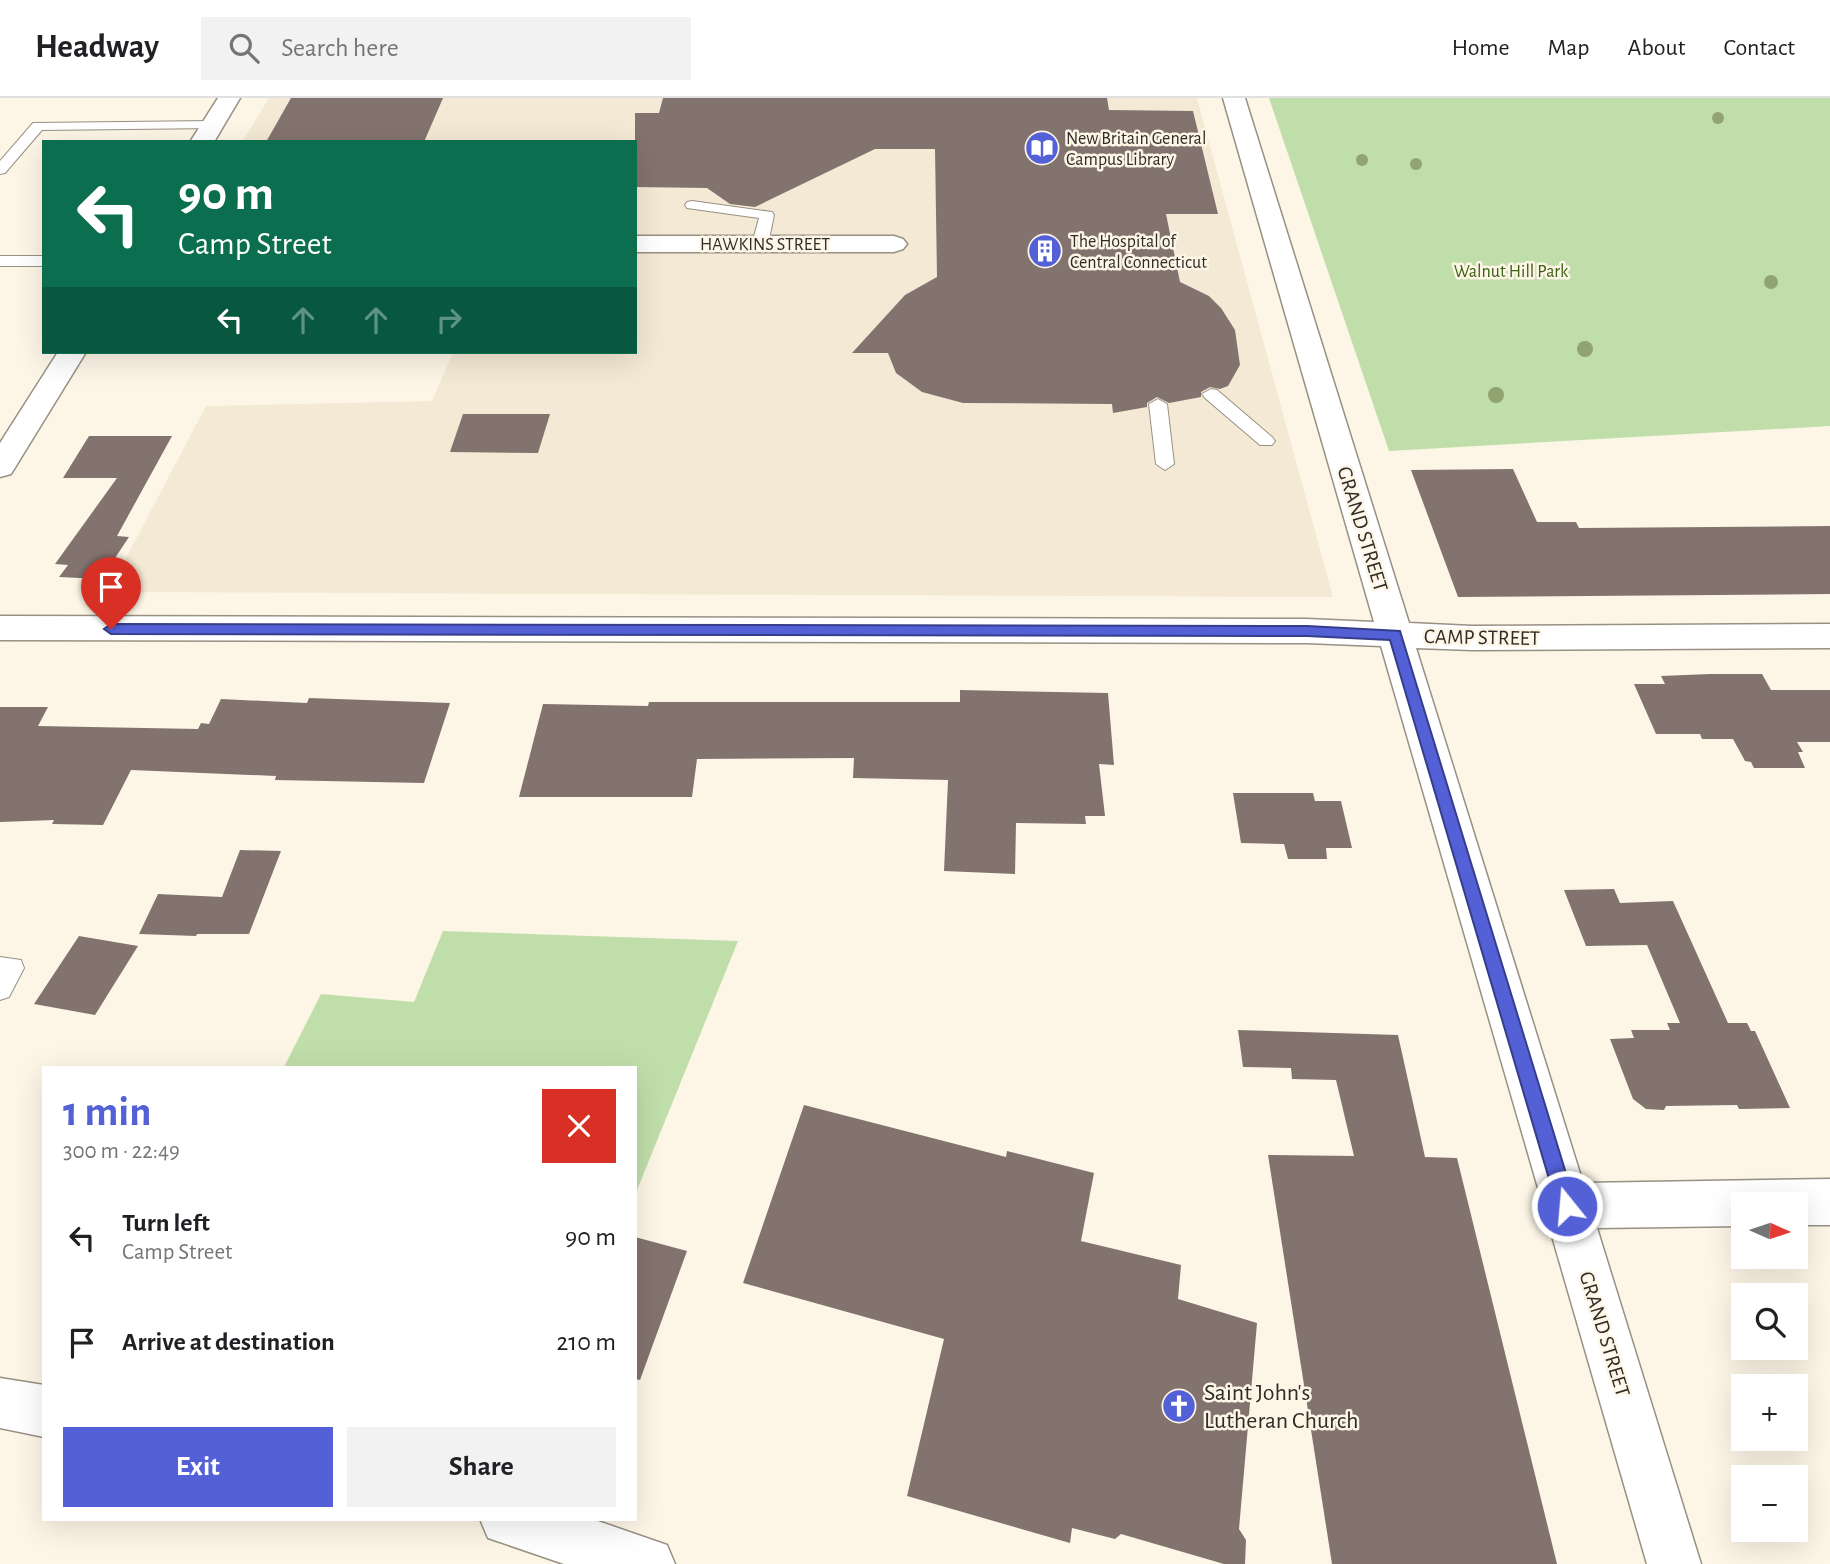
<!DOCTYPE html>
<html lang="en">
<head>
<meta charset="utf-8">
<style>
	:root { --surface:#fff; --page:#f2f2f2; --text:#202124; --muted:#757577; --line:#e0e0e0; --accent:#5360d6 }
	body { margin:0; font-family:"Alegreya Sans",sans-serif; background:var(--page); color:var(--text); height:100vh; display:flex; flex-direction:column; font-size:26px; white-space:nowrap }
	* { box-sizing:border-box; margin:0 }
	p { font-size:23px; color:var(--muted) }
	.icon { flex:none; width:38px; height:38px; fill:none; stroke:currentColor; stroke-width:2; stroke-linecap:round; stroke-linejoin:round }
	.map { position:relative; flex:1; overflow:hidden }
	.details { position:absolute; left:42px; top:968px; width:595px; height:455px; display:flex; flex-direction:column; background:var(--surface); border-radius:0px; box-shadow:0 7px 28px #0002 }
	.details>* { flex:none }
	.hud { position:absolute; left:42px; top:42px; width:595px; height:214px; border-radius:0px; box-shadow:0 7px 28px #0002; background:#0b6e4f; color:#fff; overflow:hidden }
	.needle { width:46px; rotate:93deg }
	.buttons { position:absolute; left:1731px; top:1094px; display:grid; gap:14px }
	.buttons a { display:grid; place-items:center; width:77px; height:77px; border-radius:0px; background:var(--surface); box-shadow:0 7px 28px #0002; font-size:35px }
	.pin { position:absolute; display:grid; place-items:center; width:60px; height:60px; color:#fff; margin:-72px -30px; border-radius:50% 50% 50% 0; rotate:-45deg; box-shadow:0 0 7px #0007 }
	.pin .icon { rotate:45deg }
	.me { position:absolute; width:77px; margin:-38px; rotate:343deg; stroke-linejoin:round; filter:drop-shadow(0 0 5px #0008) }
	.turn { display:flex; align-items:center; gap:24px; height:147px; padding:0 21px; font-size:32px }
	.turn .icon { width:91px; height:91px; stroke-width:2.5 }
	.turn b { display:block; font-size:49px; line-height:60px }
	.lanes { display:flex; align-items:center; height:66px; padding:0 21px; background:#0003; justify-content:center; gap:35px; direction:ltr }
	.lanes .off { opacity:.35 }
	.round { display:grid; place-items:center; flex:none; width:74px; height:74px; border-radius:0px; background:var(--page) }
	.head { display:flex; align-items:center; justify-content:space-between; height:119px; padding:0 21px }
	h1 { font-size:42px; font-weight:600; line-height:52px; color:var(--accent) }
	.button { display:flex; gap:14px; margin-top:auto; padding:14px 21px }
	.button a { flex:1; height:80px; border-radius:0px; background:var(--accent); color:#fff; font-size:28px; font-weight:600; line-height:80px; text-align:center }
	.button a+a { background:var(--page); color:var(--text) }
	ul { padding:0; list-style:none }
	li { display:flex; align-items:center; gap:21px; height:105px; padding:0 21px }
	li div { flex:1 }
	li b { display:block; font-size:26px }
	li em { font-style:normal }
	header { display:flex; align-items:center; gap:42px; box-sizing:border-box; height:98px; padding:0 35px; background:var(--surface); border-bottom:2px solid var(--line) }
	header strong { font-size:33px }
	nav { display:flex; gap:38px; margin-inline-start:auto; font-size:24px }
	.search { width:490px; height:63px; background:var(--page); display:flex; align-items:center; gap:18px; box-sizing:border-box; padding:0 24px; border-radius:0px; color:var(--muted); font-size:26px }
	.map>svg:first-child { display:block }
	.built { fill:#f4e9d4 }
	.green { fill:#c0deaa }
	.building { fill:#83736f }
	.lines { fill:none; stroke-linecap:round; stroke-linejoin:round }
	.service-casing { stroke:#979083; stroke-width:2 }
	.minor-casing { stroke:#979083; stroke-width:3 }
	.tertiary-casing { stroke:#979083; stroke-width:3 }
	.secondary-casing { stroke:#979083; stroke-width:3 }
	.service { fill:#fff; fill-rule:evenodd }
	.minor { fill:#fff; fill-rule:evenodd }
	.tertiary { fill:#fff; fill-rule:evenodd }
	.secondary { fill:#fff; fill-rule:evenodd }
	.tree { fill:#91a371 }
	.route { fill:#5360d6; stroke:#363e8b; stroke-width:2 }
	.labels { text-anchor:middle; stroke-width:5; stroke-linejoin:round; paint-order:stroke }
	.far-poi-label { font-size:18px; fill:#2f2c27; stroke:#fdf6e7; text-anchor:start }
	.far-street-label { font-size:18px; fill:#2f2c27; stroke:#fdf6e7 }
	.far-park-label { font-size:18px; fill:#395f11; stroke:#fdf6e7 }
	.street-label { font-size:21px; fill:#2f2c27; stroke:#fdf6e7 }
	.near-poi-label { font-size:24px; fill:#2f2c27; stroke:#fdf6e7; text-anchor:start }
</style>
</head>
<body>
<header>
<strong>Headway</strong>
<div class="search"><svg class="icon" aria-label="search" viewBox="0 0 24 24"><circle cx="10" cy="10" r="6"/><path d="M15 15l6 6"/></svg>Search here</div>
<nav><a>Home</a><a>Map</a><a>About</a><a>Contact</a></nav>
</header>
<div class="map">
<svg width="1830" height="1466" viewBox="0 0 1830 1466">
	<rect width="100%" height="100%" fill="#fdf6e7"/>
	<polygon class="built" points="269,0 1197,0 1333,499 108,494 206,308 432,303 453,254 635,254 635,44 242,44"/>
	<g class="green">
		<polygon points="1269,0 1830,0 1830,328 1389,353"/>
		<polygon points="443,833 738,843 635,1097 635,970 284,969 321,896 414,904"/>
	</g>
	<g class="building">
		<polygon points="291,0 443,0 424,44 266,44"/>
		<polygon points="663,0 1107,0 1109,12 1193,13 1218,116 1166,116 1180,184 1209,198 1221,210 1235,232 1240,267 1228,288 1220,291 1210,289 1201,294 1201,299 1169,305 1157,299 1147,305 1147,309 1113,315 1112,306 963,305 922,294 896,275 888,255 852,255 905,197 937,179 935,51 875,51 755,109 730,106 707,90 635,89 635,15 659,15"/>
		<polygon points="463,316 550,316 538,355 450,354"/>
		<polygon points="89,338 172,338 117,438 129,439 101,481 59,479 68,467 55,466 117,380 63,380"/>
		<polygon points="1513,371 1537,424 1576,424 1579,430 1830,428 1830,496 1458,499 1411,372"/>
		<polygon points="1710,576 1762,576 1771,592 1830,592 1830,644 1797,644 1803,654 1798,654 1805,670 1754,670 1751,664 1745,663 1733,641 1702,641 1700,636 1656,636 1634,586 1665,586 1661,578"/>
		<polygon points="960,592 1108,595 1114,667 1099,666 1105,718 1085,718 1086,726 1016,725 1015,776 944,773 948,682 853,680 854,660 697,661 692,699 519,699 543,606 648,608 649,604 960,604"/>
		<polygon points="309,600 450,605 424,685 275,682 276,678 131,672 103,727 52,726 54,722 0,724 0,609 48,609 38,628 198,631 201,625 209,626 221,601 307,605"/>
		<polygon points="1233,695 1313,695 1315,703 1341,703 1352,750 1326,750 1327,761 1288,761 1284,746 1241,745"/>
		<polygon points="240,752 281,753 249,836 197,836 196,838 139,836 158,796 222,799"/>
		<polygon points="1614,791 1620,805 1673,803 1728,925 1747,925 1751,933 1755,933 1790,1010 1739,1011 1737,1007 1666,1008 1664,1012 1646,1011 1633,1001 1610,941 1634,940 1631,932 1670,932 1667,925 1680,925 1647,847 1586,848 1564,792"/>
		<polygon points="79,838 138,848 95,917 34,906"/>
		<polygon points="1238,932 1398,937 1425,1059 1457,1060 1557,1466 1332,1466 1268,1057 1354,1058 1336,982 1292,981 1291,970 1243,969"/>
		<polygon points="804,1007 1006,1059 1007,1053 1094,1075 1081,1143 1181,1167 1178,1201 1257,1225 1239,1431 1246,1442 1245,1466 1224,1466 1121,1436 1115,1441 1072,1430 1070,1445 907,1398 944,1241 743,1185"/>
		<polygon points="635,1139 687,1153 640,1282 635,1281"/>
	</g>
	<g class="lines">
		<g class="service-casing">
			<g id="service">
				<polygon points="212,23 219,27 217,30 42,32 5,75 0,76 0,63 33,25"/>
				<polygon points="692,103 772,114 774,117 768,146 760,151 752,146 759,120 687,110 685,107 687,104"/>
				<rect x="0" y="158" width="44" height="10"/>
				<polygon points="1211,291 1217,292 1272,339 1275,343 1272,347 1260,347 1205,300 1202,296"/>
				<polygon points="1158,301 1167,306 1174,366 1165,372 1156,366 1149,306"/>
				<polygon points="0,859 21,862 24,870 9,899 0,902"/>
			</g>
		</g>
		<g class="minor-casing">
			<g id="minor">
				<polygon points="1223,0 1245,0 1409,525 1472,528 1830,526 1830,550 1472,552 1416,550 1583,1085 1830,1081 1830,1127 1796,1127 1796,1106 1743,1106 1743,1128 1597,1130 1701,1466 1647,1466 1381,548 1307,545 0,542 0,518 1307,521 1374,524"/>
				<polygon points="635,138 894,138 903,141 907,146 903,151 894,154 635,154"/>
			</g>
		</g>
		<g class="tertiary-casing">
			<g id="tertiary">
				<polygon points="218,0 240,0 214,44 190,44"/>
				<polygon points="58,254 86,254 11,376 0,379 0,345"/>
			</g>
		</g>
		<g class="secondary-casing">
			<g id="secondary">
				<polygon points="0,1280 44,1287 44,1339 0,1330"/>
				<polygon points="480,1421 592,1421 667,1447 675,1466 564,1466 488,1440"/>
			</g>
		</g>
		<use href="#service" class="service"/>
		<use href="#minor" class="minor"/>
		<use href="#tertiary" class="tertiary"/>
		<use href="#secondary" class="secondary"/>
	</g>
	<g class="tree">
		<circle cx="1718" cy="20" r="6"/>
		<circle cx="1362" cy="62" r="6"/>
		<circle cx="1416" cy="66" r="6"/>
		<circle cx="1771" cy="184" r="7"/>
		<circle cx="1585" cy="251" r="8"/>
		<circle cx="1496" cy="297" r="8"/>
	</g>
	<polygon class="route" points="111,526 1307,528 1400,533 1576,1108 1574,1115 1567,1118 1560,1115 1557,1108 1390,542 1307,538 111,536 104,531"/>
	<defs>
		<g id="library-disc" transform="scale(1.75)"><circle r="9.5" fill="#5360d6" stroke="#fdf6e7"/><path d="M-6-4Q-3-5.5-.7-3.5V5Q-3 3-6 4ZM6-4Q3-5.5 .7-3.5V5Q3 3 6 4Z" fill="#fff"/></g>
		<g id="building-disc" transform="scale(1.75)"><circle r="9.5" fill="#5360d6" stroke="#fdf6e7"/><path d="M-4-6H4V6H1V3H-1V6H-4ZM-2.5-4.3h1.7v1.8h-1.7ZM.8-4.3h1.7v1.8H.8ZM-2.5-1h1.7V.8h-1.7ZM.8-1h1.7V.8H.8Z" fill="#fff"/></g>
		<g id="church-disc" transform="scale(1.75)"><circle r="9.5" fill="#5360d6" stroke="#fdf6e7"/><path d="M-1.2-6h2.4v3.5h3.3v2.4h-3.3V6h-2.4V-.1h-3.3v-2.4h3.3Z" fill="#fff"/></g>
	</defs>
	<g fill-rule="evenodd">
		<use href="#library-disc" x="1042" y="50"/>
		<use href="#building-disc" x="1045" y="153"/>
		<use href="#church-disc" x="1179" y="1308"/>
	</g>
	<g class="labels">
		<g class="far-poi-label">
			<text x="1066" y="46">New Britain General<tspan x="1066" dy="21">Campus Library</tspan></text>
			<text x="1070" y="149">The Hospital of<tspan x="1070" dy="21">Central Connecticut</tspan></text>
		</g>
		<g class="far-street-label">
			<text x="765" y="152">HAWKINS STREET</text>
		</g>
		<g class="far-park-label">
			<text x="1511" y="179">Walnut Hill Park</text>
		</g>
		<g class="street-label">
			<text transform="translate(1363 431) rotate(73)" y="7">GRAND STREET</text>
			<text transform="translate(1482 539) rotate(1)" y="7">CAMP STREET</text>
			<text transform="translate(1605 1236) rotate(73)" y="7">GRAND STREET</text>
		</g>
		<g class="near-poi-label">
			<text x="1204" y="1302">Saint John's<tspan x="1204" dy="28">Lutheran Church</tspan></text>
		</g>
	</g>
</svg>
<div class="buttons">
<a><svg class="needle" viewBox="-14 -14 28 28"><path d="M0-13l5 13h-10z" fill="#e53935"/><path d="M0 13l5-13h-10z" fill="#757577"/></svg></a>
<a><svg class="icon" aria-label="search" viewBox="0 0 24 24"><circle cx="10" cy="10" r="6"/><path d="M15 15l6 6"/></svg></a>
<a>+</a>
<a>−</a>
</div>
<div class="pin" style="left:111px;top:531px;background:#d93025"><svg class="icon" aria-label="arrive" viewBox="0 0 24 24"><path d="M6 21V4h12l-3 4 3 4H6"/></svg></div>
<svg class="me" style="left:1567px;top:1108px" viewBox="-20 -20 40 40"><circle r="17" fill="#5360d6" stroke="#fff" stroke-width="3"/><path d="M0-11L8 9 0 5-8 9z" fill="#fff"/></svg>
<div class="hud">
<div class="turn"><svg class="icon" aria-label="left" viewBox="0 0 24 24"><path d="M17 20v-9H6M10 6l-5 5 5 5"/></svg><div><b>90 m</b>Camp Street</div></div>
<div class="lanes"><svg class="icon" aria-label="left" viewBox="0 0 24 24"><path d="M17 20v-9H6M10 6l-5 5 5 5"/></svg><svg class="icon off" aria-label="ahead" viewBox="0 0 24 24"><path d="M12 20V5M6 11l6-6 6 6"/></svg><svg class="icon off" aria-label="ahead" viewBox="0 0 24 24"><path d="M12 20V5M6 11l6-6 6 6"/></svg><svg class="icon off" aria-label="right" viewBox="0 0 24 24"><path d="M7 20v-9h11M14 6l5 5-5 5"/></svg></div>
</div>
<section class="details">
<div class="head"><div><h1>1 min</h1><p>300 m · 22:49</p></div><a class="round" style="background:#d93025;color:#fff"><svg class="icon" aria-label="close" viewBox="0 0 24 24"><path d="M6 6l12 12M18 6L6 18"/></svg></a></div>
<ul>
<li><svg class="icon" aria-label="left" viewBox="0 0 24 24"><path d="M17 20v-9H6M10 6l-5 5 5 5"/></svg><div><b>Turn left</b><p>Camp Street</p></div><em>90 m</em></li>
<li><svg class="icon" aria-label="arrive" viewBox="0 0 24 24"><path d="M6 21V4h12l-3 4 3 4H6"/></svg><div><b>Arrive at destination</b></div><em>210 m</em></li>
</ul>
<div class="button"><a>Exit</a><a>Share</a></div>
</section>
</div>
</body>
</html>
